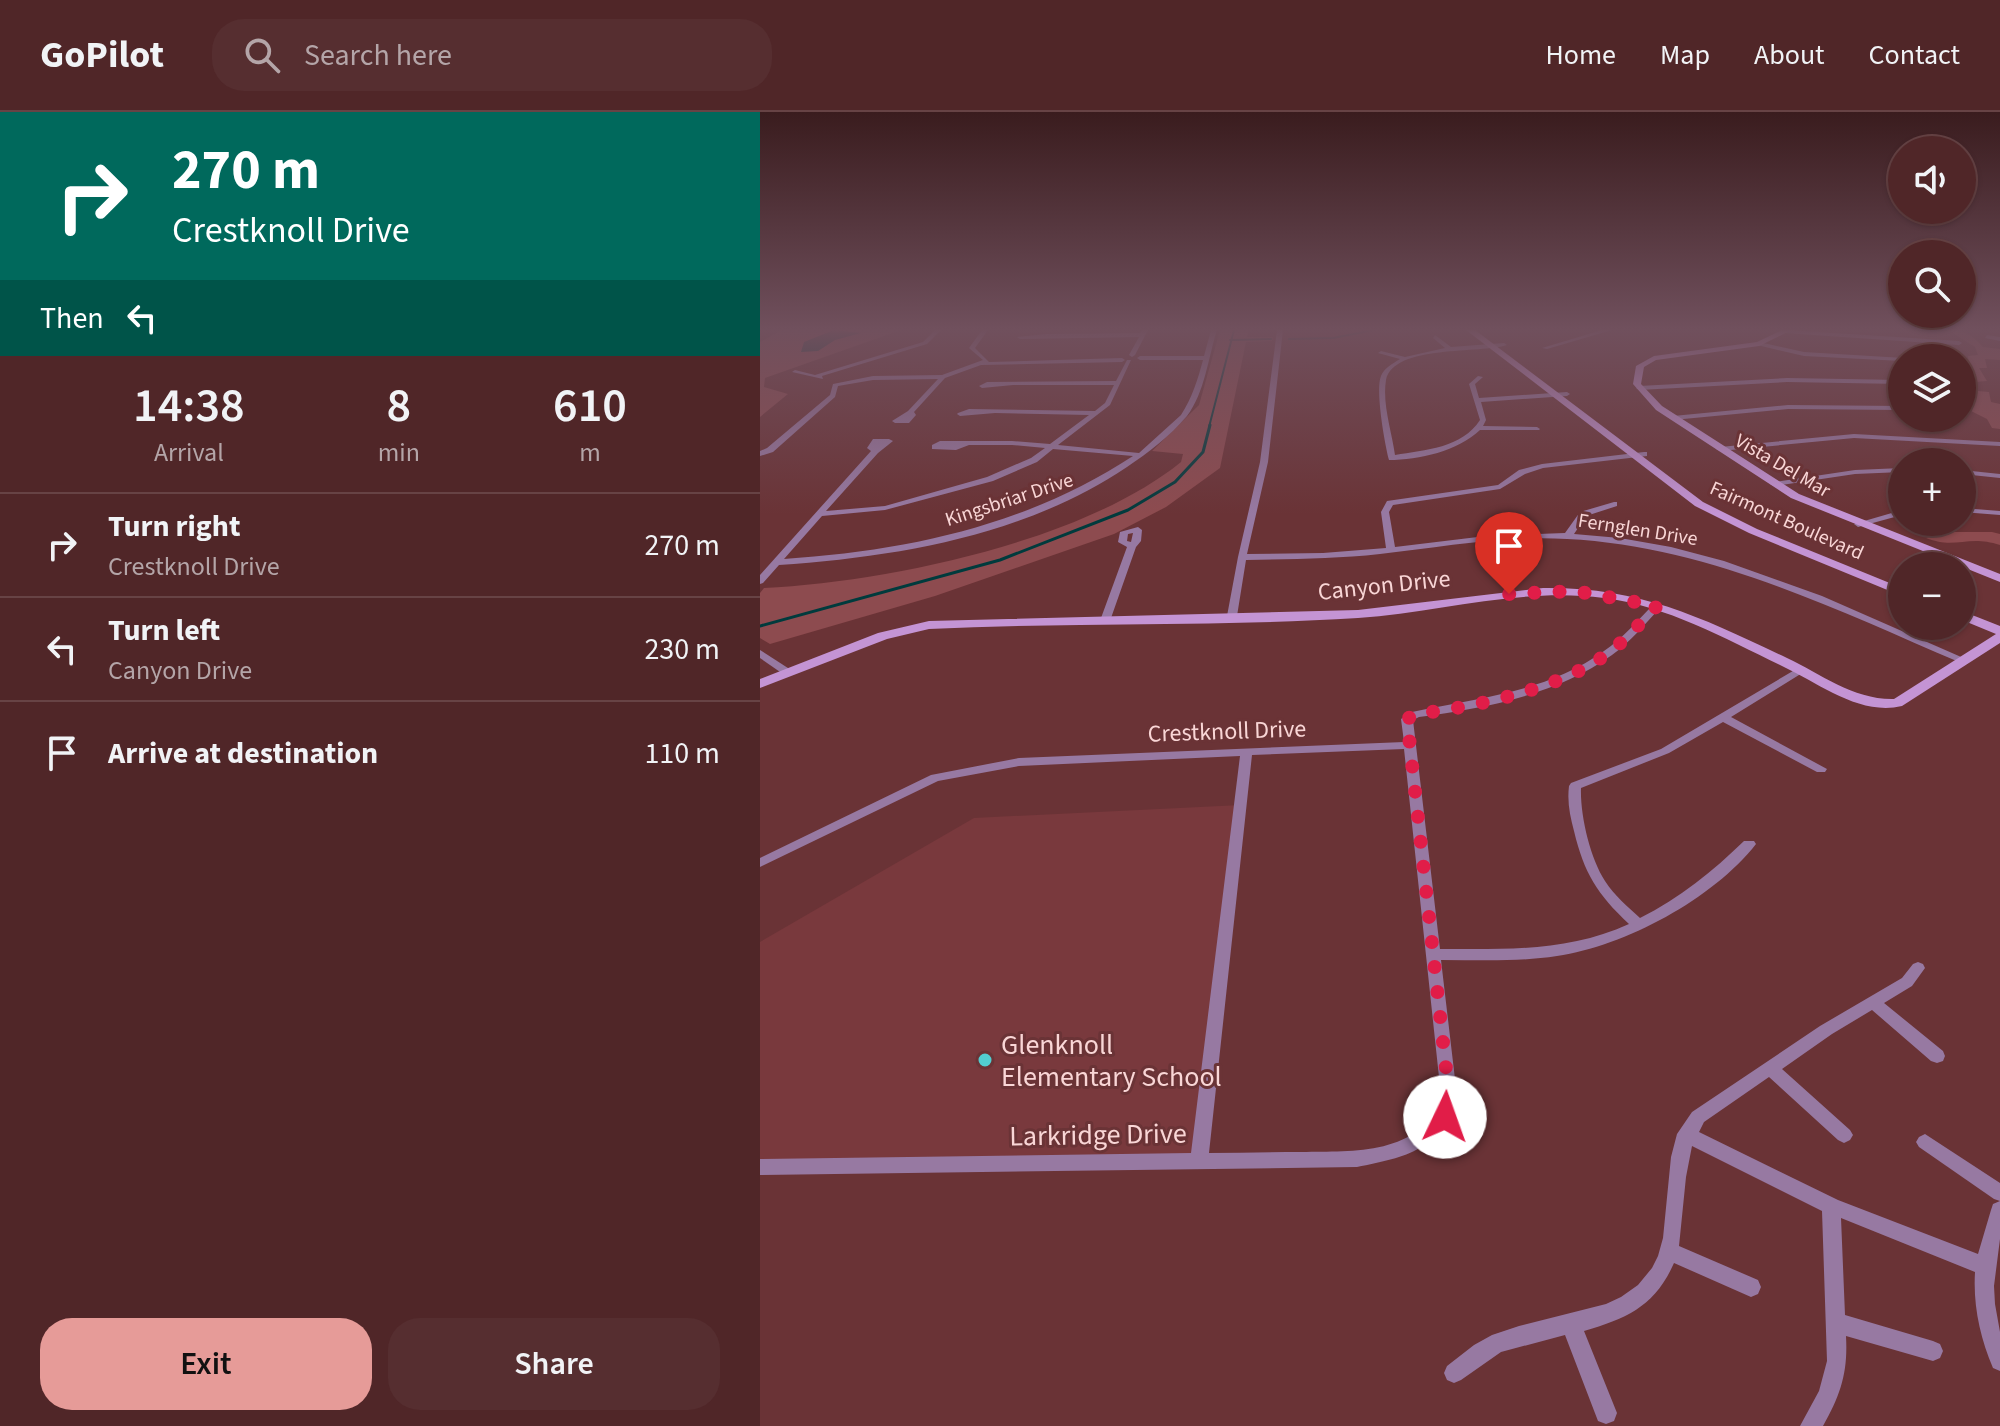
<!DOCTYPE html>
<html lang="en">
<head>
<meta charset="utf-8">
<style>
	:root { --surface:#502628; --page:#562e30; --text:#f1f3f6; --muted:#b4a5a8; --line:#674345; --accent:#e69b98 }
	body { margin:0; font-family:"Source Sans 3",sans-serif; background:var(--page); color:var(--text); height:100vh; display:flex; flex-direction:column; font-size:30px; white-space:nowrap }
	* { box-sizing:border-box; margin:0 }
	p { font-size:26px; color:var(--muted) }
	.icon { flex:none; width:44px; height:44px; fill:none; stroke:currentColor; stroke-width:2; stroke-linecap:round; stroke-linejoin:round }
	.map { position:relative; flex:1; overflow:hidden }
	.drawer { display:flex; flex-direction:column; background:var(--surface); width:760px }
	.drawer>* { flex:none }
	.hud { background:#00695c; color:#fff; overflow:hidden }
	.tools { position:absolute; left:1128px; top:24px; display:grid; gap:16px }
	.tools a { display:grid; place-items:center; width:88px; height:88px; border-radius:50%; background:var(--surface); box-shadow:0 2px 6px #0004,0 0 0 2px var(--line); font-size:40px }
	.pin { position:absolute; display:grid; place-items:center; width:68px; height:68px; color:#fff; margin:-82px -34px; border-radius:50% 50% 50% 0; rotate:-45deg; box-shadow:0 0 8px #0007 }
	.pin .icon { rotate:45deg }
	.me { position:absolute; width:88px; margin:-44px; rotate:3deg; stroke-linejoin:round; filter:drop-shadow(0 0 6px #0008) }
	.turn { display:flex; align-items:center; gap:28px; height:168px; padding:0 40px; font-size:36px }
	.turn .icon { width:104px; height:104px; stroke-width:2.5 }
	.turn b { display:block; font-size:56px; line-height:68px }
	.then { display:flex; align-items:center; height:76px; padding:0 40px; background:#0003; gap:16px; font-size:30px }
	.eta { display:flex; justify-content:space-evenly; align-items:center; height:136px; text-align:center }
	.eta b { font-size:48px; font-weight:600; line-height:56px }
	.cta { display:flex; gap:16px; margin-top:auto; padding:16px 40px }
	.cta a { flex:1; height:92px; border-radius:32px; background:var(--accent); color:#111; font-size:32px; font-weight:600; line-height:92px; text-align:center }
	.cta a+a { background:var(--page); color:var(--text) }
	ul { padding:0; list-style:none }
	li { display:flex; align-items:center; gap:24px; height:104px; padding:0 40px; border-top:2px solid var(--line) }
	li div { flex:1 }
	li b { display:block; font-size:30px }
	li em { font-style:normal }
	header { display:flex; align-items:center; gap:48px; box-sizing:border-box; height:112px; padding:0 40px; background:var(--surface); border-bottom:2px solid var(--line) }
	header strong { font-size:38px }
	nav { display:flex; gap:44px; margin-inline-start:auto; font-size:28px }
	.search { width:560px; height:72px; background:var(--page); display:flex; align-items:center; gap:20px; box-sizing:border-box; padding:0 28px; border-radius:32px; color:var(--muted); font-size:30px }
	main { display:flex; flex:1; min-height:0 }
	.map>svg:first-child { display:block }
	.built { fill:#79393d }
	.green { fill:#8d4b4f }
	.water { fill:#003b3d }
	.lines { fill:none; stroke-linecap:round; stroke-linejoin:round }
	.stream-far1 { stroke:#003b3d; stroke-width:2 }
	.stream { stroke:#003b3d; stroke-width:3 }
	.street { fill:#9779a2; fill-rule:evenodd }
	.secondary { fill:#c494d4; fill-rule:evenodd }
	.route { stroke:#e11d48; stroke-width:14; stroke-dasharray:0 25.2 }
	.poi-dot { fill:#52cdd0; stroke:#6a3336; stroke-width:3 }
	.labels { text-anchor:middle; stroke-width:6; stroke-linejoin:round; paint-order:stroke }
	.far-street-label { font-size:20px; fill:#f9d6d6; stroke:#6a3336 }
	.street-label { font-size:24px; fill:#f9d6d6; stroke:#6a3336 }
	.near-poi-label { font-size:28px; fill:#f9d6d6; stroke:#6a3336; text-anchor:start }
	.near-street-label { font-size:28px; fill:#f9d6d6; stroke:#6a3336 }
</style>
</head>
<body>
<header>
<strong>GoPilot</strong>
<div class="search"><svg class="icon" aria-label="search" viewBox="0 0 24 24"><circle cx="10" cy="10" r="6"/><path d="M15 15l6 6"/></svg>Search here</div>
<nav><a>Home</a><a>Map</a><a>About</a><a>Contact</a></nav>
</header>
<main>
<section class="drawer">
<div class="hud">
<div class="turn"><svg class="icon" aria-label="right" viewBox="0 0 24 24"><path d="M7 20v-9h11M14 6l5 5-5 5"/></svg><div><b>270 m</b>Crestknoll Drive</div></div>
<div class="then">Then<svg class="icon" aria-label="left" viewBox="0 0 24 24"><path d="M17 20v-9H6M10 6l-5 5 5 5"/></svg></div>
</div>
<div class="eta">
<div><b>14:38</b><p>Arrival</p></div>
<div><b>8</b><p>min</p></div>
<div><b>610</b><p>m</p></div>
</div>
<ul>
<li><svg class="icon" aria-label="right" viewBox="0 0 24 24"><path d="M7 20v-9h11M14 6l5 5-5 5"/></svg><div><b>Turn right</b><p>Crestknoll Drive</p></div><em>270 m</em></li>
<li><svg class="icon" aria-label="left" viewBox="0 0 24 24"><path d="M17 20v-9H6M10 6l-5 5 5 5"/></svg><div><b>Turn left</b><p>Canyon Drive</p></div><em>230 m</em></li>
<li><svg class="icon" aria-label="arrive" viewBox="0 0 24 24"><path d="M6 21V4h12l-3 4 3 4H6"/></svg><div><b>Arrive at destination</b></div><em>110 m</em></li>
</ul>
<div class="cta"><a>Exit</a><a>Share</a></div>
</section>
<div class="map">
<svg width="1240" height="1314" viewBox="0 0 1240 1314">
	<rect width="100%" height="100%" fill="#6a3336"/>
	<polygon class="built" points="481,693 439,1048 0,1050 0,830 214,706"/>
	<g class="green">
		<polygon points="22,218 141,218 5,266 4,275 28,282 0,305 0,230"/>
		<path d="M460 218H489L487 225H513L512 229 486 230 460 356 406 395 354 422 175 484 10 532 0 526V481L4 476C128 470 324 429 421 350L423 342 392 339 439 293Z"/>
		<path d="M1188 218C1207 218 1214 225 1223 235L1240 237V248L1225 247 1227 256H1219L1227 269 1215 270 1218 279 1229 280 1231 290 1240 292V317L1232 316 1227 307 1209 298 1205 288H1211L1207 279 1202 278V265H1206L1203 257 1209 255 1208 244 1218 243 1215 235Z"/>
		<path d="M1181 420H1232L1240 422V433C1207 422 1196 438 1166 426Z"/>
	</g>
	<polygon class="water" points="74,218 101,221 75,228 58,239 41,240 44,230"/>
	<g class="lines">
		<g class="stream-far1">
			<polyline points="529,227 573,226 614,218"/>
			<polyline points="470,228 511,227"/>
			<polyline points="449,315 474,218"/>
		</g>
		<polyline class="stream" points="0,514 240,448 368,398 415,370 443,340 450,313"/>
		<g class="street">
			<polygon points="175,218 181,218 167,232 62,264 63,267 32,260 35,258 55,263 163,230"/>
			<polygon points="222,218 228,218 215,236 229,250 362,246 365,248 362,250 221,253 185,266 154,300 156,303 149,311 135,311 132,309 148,299 178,267 113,268 78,274 75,285 13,340 0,344 0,339 7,336 70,283 73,272 113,264 182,263 223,248 209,236"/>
			<polygon points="382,218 388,218 375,243 372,245 369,243 379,225 260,227 257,225 286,222 380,221"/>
			<path d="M451 218H457C448 246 445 280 427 304 410 324 388 341 367 355 266 423 139 445 19 453L3 471 0 472V463L111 339 107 336 113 327H129L133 329 118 341 66 399 125 394 227 365 271 346 285 336 252 333H209L196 338 172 337V333L180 329H252L290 332 329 303 235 301 200 304 197 302 198 301 209 297 335 299 345 291 354 273H253L222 276 219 274 227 270 356 269 367 248H371L350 293 298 333 379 341 421 303C432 286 438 267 443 248H380L377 246 380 244H444ZM293 337 373 344C268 413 148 439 24 447L62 404 125 398 233 369 277 350Z"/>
			<path d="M517 218H523L508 350 487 442 563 441 626 436 621 400 627 389 738 373 759 358 782 352 884 340H887V344L783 356 765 362 740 377 633 393 629 400 635 435 726 424 805 421 820 400 854 390H857V394L826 404 814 422 860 426 911 435 964 449 1062 484 1208 548 1203 551 1199 550C1073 496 947 434 807 427 745 423 682 435 620 442 575 447 531 447 486 448L477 504 472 507 469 506 467 504 478 445 500 350Z"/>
			<polygon points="842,218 852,218 787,237 782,236"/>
			<polygon points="1027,218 1199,229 1202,231 1199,233 1025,221"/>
			<path d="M675 223 691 235 744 231 747 233C721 242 634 232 626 268 622 292 632 320 635 343 665 338 702 336 720 308L709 272 718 264 723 265 715 272 719 286 807 280 810 282 807 284 721 290 726 308 723 314 777 315 780 317 779 318H720C698 339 659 348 629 348 625 333 615 278 621 264 624 256 632 252 640 247L618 241 621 239 645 245 685 236 673 226Z"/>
			<polygon points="1227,223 1240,225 1240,229 1225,226"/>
			<polygon points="999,230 1044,240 1144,246 1142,246 1142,249 1044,244 997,233"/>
			<polygon points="1027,266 1142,268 1142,272 1027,270 879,278 876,276 879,274"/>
			<polygon points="1028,293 1142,294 1142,298 1028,297 913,308 910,306 913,304"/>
			<polygon points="1094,322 1240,330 1240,334 1094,326 960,339 956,337 960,335"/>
			<polygon points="1142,356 1142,360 1095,362 1014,374 1010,372 1014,370 1095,358"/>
			<polygon points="1202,358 1240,362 1240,366 1202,362"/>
			<polygon points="1202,396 1240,399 1240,403 1202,400"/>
			<polygon points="1142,398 1142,403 1098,415 1094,412"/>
			<path d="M378 415 382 418 381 429 376 435 351 506 349 508H343L341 506 367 435 358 430 360 420ZM373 421 371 430 367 429 368 422Z"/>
			<path d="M897 491 900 492V496C885 512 870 530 852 543 796 583 725 596 659 605L653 608 680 837C745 837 808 840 869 812 837 782 824 761 814 719 810 704 807 690 809 674L811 671 901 637 1038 556H1046L1047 558 971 605 1067 657 1065 660H1057L963 610 909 641 821 676C820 703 830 746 845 769 854 783 868 795 880 806 920 786 953 759 984 729H994L996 732C953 787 865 834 797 844 759 850 720 848 681 848L697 984C681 1038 647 1045 597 1055L0 1063V1047L431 1041 480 644 259 654 178 669 0 755V746L171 663 259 646 644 630 641 607 652 600C720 585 785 581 844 539 863 526 878 508 894 492ZM644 637 681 984C662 1044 593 1039 542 1040 511 1040 480 1041 449 1041L492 643Z"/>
			<polygon points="0,538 31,558 32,560 31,562 23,562 0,546"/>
			<path d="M1158 850 1163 852 1165 856 1152 874 1124 891 1183 939 1185 944 1183 949 1177 951 1171 949 1112 898 1072 922 1022 957 1090 1018 1093 1023 1090 1028 1084 1031 1078 1028 1009 965 944 1010 939 1020 1078 1088 1218 1142 1231 1098 1233 1092 1240 1089V1127L1234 1174 1235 1192 1240 1220V1259L1233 1256C1220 1225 1213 1194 1215 1160L1081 1106 1085 1203 1173 1229 1180 1232 1183 1239 1180 1246 1173 1249 1086 1224C1088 1260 1081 1282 1063 1314H1040L1059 1279 1067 1249 1062 1099 932 1034 926 1065 919 1134 998 1168 1001 1175 998 1182 991 1185 914 1151C895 1194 868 1206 824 1219L857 1301 854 1309 846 1312 838 1309 805 1223 741 1240 701 1268 694 1271 687 1268 684 1261 687 1254 714 1233 732 1223 759 1214 846 1192 861 1185 878 1173 892 1156 898 1144 903 1126 911 1045 917 1022 932 1000 1060 914 1142 866 1153 852Z"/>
			<polygon points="1165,1022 1240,1071 1240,1089 1234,1087 1159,1035 1156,1030 1159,1025"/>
		</g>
		<g class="secondary">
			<polygon points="706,218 715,218 943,390 997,417 1142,476 1142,484 989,421 935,394"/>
			<polygon points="1022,218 1032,218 999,234 896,248 884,255 881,272 902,294 1039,382 1240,462 1240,470 1031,386 896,298 873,272 876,254 894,244 997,230"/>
			<path d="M783 476C881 475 940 505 1027 546 1061 562 1094 588 1134 587L1236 522 1202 508V499L1240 514V531L1142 594C1100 604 1060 572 1024 555 968 528 908 494 844 486 762 475 680 500 598 506 455 515 312 510 169 517L127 527 0 576V567L118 521 169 509 598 498Z"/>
		</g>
	</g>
	<linearGradient id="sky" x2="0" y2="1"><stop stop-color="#3a1c1e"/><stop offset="0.54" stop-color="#70505d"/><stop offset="1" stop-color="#70505d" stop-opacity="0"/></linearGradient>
	<rect width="1240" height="402" fill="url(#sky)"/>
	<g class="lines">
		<path class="route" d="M685 1005 689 984 647 607 656 602C714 595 801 577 848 541 866 528 881 510 897 494L815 479 749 482"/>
	</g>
	<circle class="poi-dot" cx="225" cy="948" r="8"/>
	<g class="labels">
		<g class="far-street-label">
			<text transform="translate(1023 353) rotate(30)" y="7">Vista Del Mar</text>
			<text transform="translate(249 387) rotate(-18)" y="7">Kingsbriar Drive</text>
			<text transform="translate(1027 408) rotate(24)" y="7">Fairmont Boulevard</text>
			<text transform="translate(878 417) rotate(9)" y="7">Fernglen Drive</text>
		</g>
		<g class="street-label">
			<text transform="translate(624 473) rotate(-6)" y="8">Canyon Drive</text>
			<text transform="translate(467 619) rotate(-2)" y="8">Crestknoll Drive</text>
		</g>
		<g class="near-poi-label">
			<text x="241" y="942">Glenknoll<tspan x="241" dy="32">Elementary School</tspan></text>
		</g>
		<g class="near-street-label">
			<text transform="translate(338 1022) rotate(-1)" y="10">Larkridge Drive</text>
		</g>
	</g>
</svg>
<div class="tools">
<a><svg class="icon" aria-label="sound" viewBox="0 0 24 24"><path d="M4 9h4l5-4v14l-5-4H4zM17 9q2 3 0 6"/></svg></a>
<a><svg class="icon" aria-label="search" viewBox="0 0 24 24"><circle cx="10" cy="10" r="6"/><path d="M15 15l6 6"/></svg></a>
<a><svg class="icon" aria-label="layers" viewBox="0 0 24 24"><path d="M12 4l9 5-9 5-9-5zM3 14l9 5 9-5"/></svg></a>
<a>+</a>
<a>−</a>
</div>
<div class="pin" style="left:749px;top:482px;background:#d93025"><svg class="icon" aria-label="arrive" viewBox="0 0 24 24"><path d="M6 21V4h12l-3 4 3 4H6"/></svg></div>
<svg class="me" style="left:685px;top:1005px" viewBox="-20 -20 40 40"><circle r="19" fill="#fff"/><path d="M0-13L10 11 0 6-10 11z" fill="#e11d48"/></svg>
</div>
</main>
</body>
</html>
